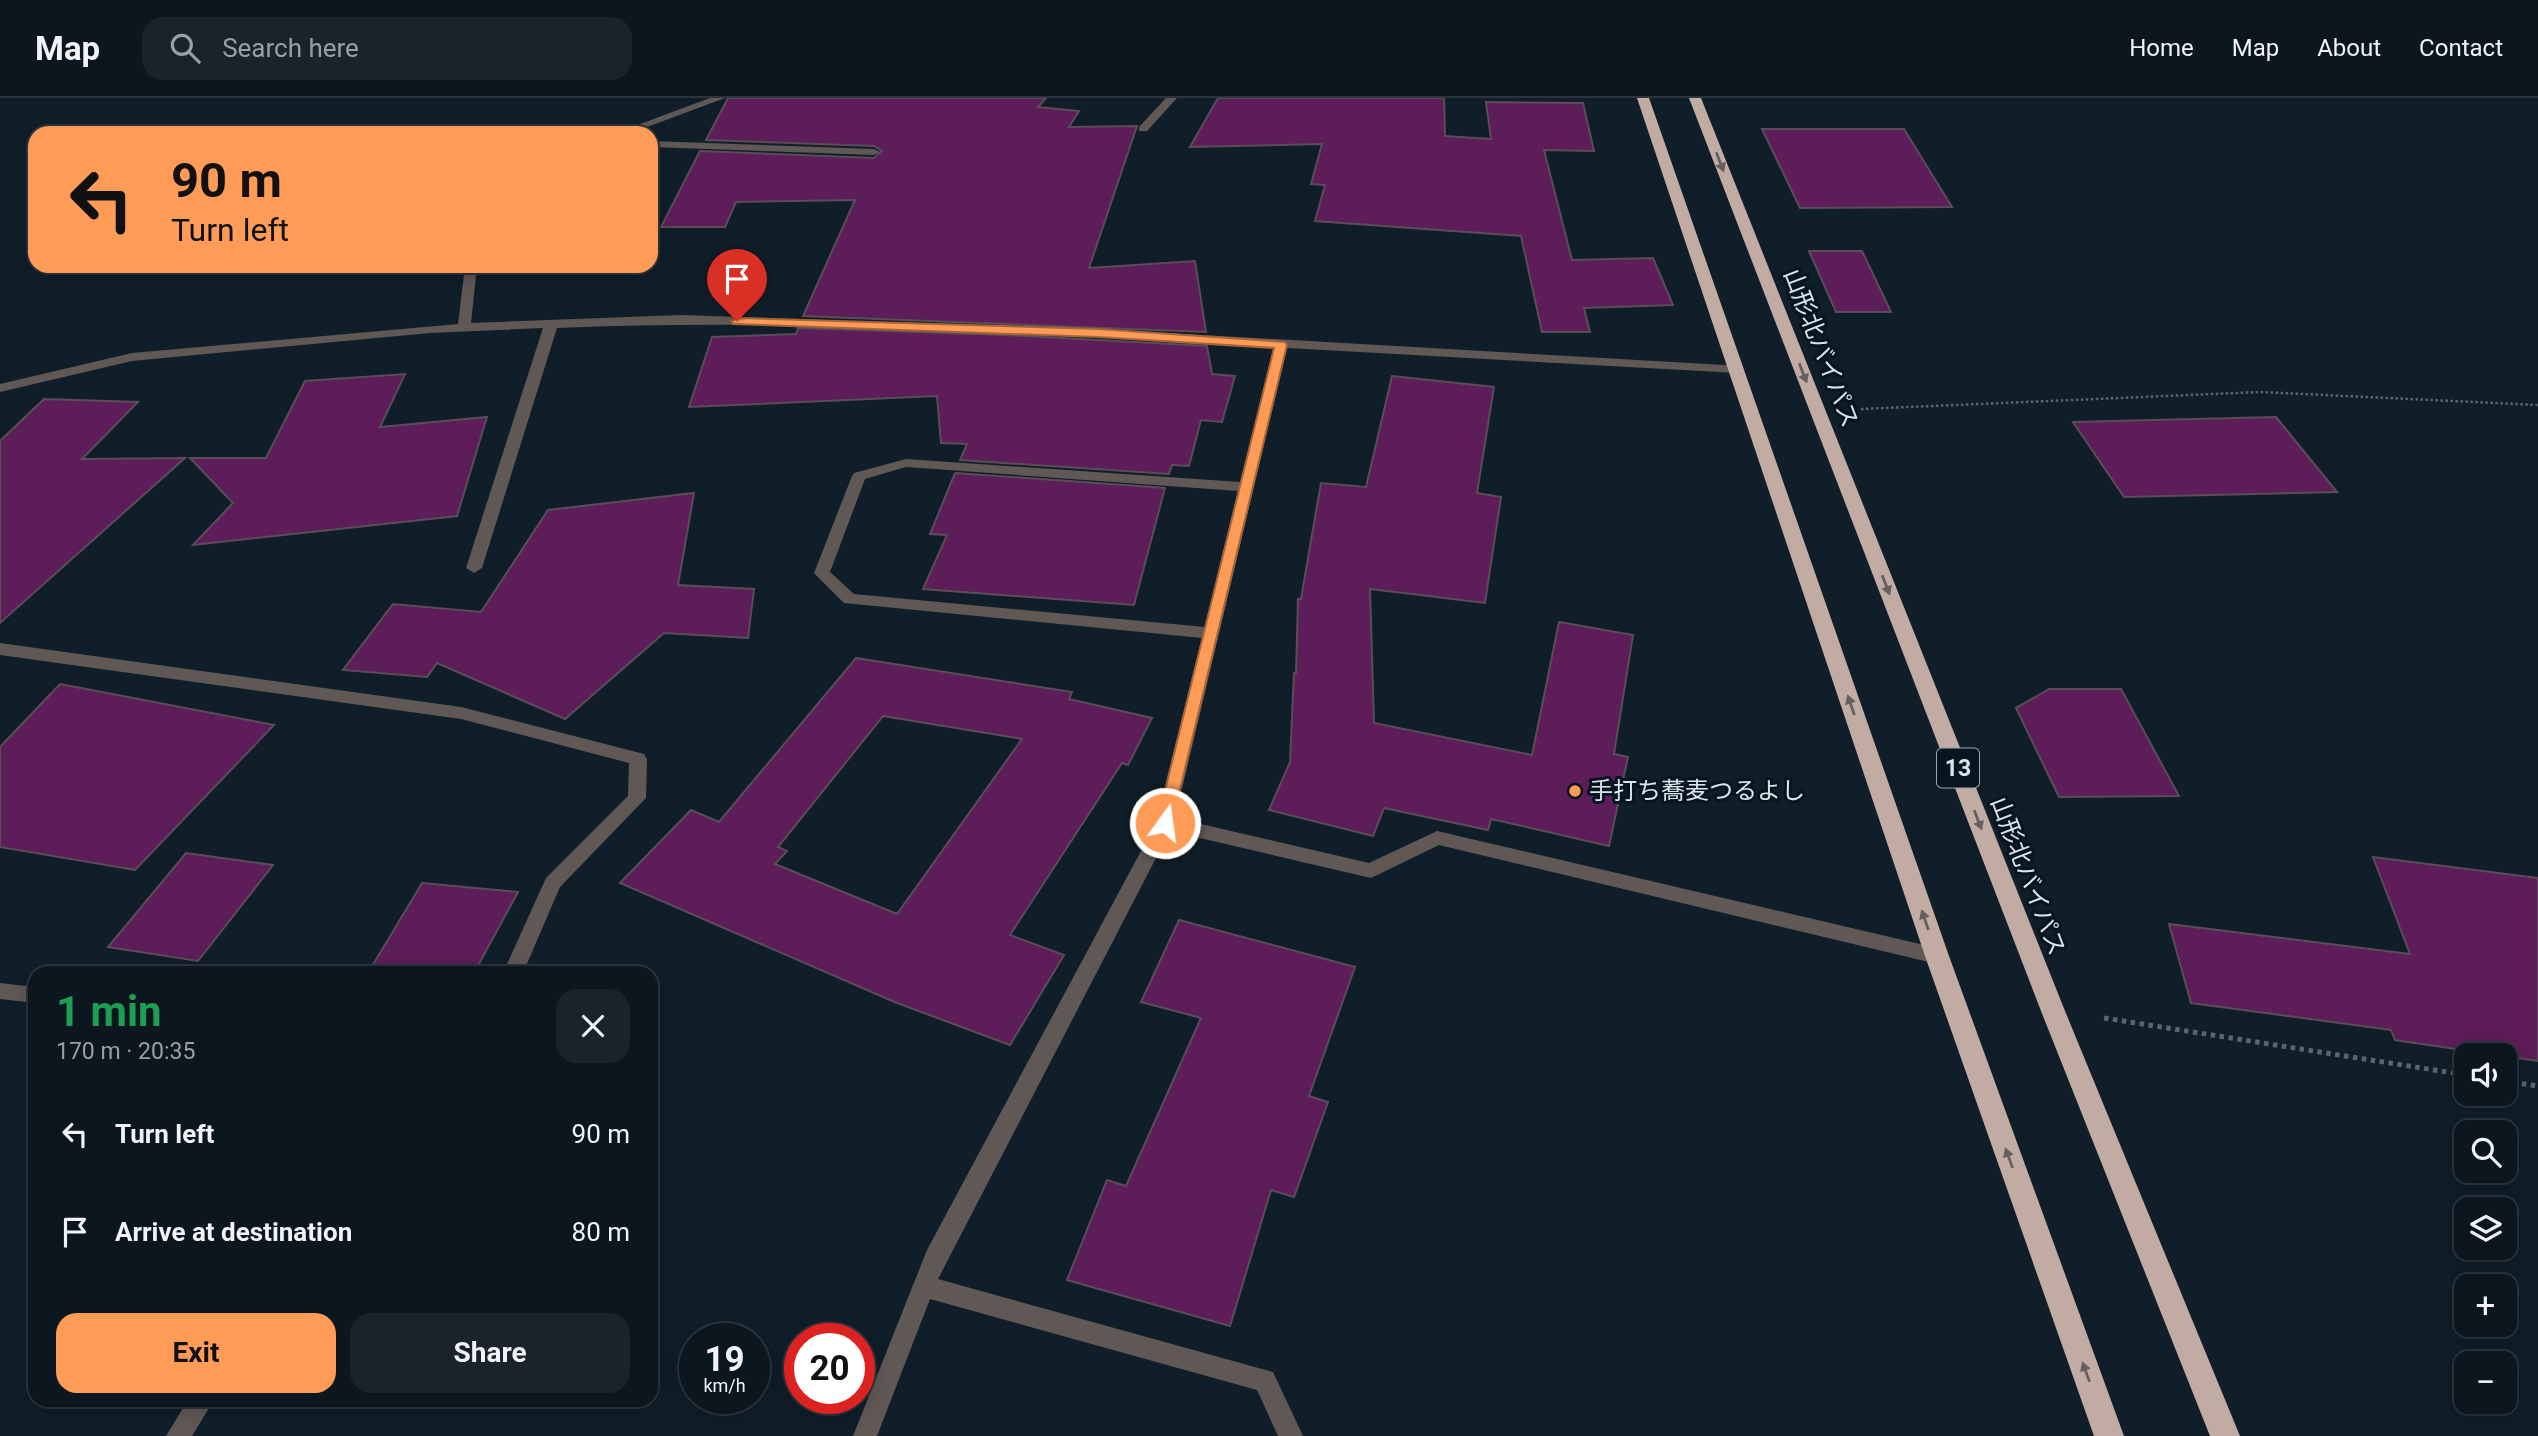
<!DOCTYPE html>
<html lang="en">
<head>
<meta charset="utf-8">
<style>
	:root { --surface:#0c161f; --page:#1a232c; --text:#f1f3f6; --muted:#9a9fa4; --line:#2c353d; --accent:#fe9c57 }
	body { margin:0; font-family:Roboto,"Noto Sans JP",sans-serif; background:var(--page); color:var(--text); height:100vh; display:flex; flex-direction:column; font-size:26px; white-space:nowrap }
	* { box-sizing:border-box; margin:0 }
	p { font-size:23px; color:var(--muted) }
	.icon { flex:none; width:38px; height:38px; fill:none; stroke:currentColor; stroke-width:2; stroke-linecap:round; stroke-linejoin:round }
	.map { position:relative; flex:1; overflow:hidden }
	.details { position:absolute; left:28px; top:868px; width:630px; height:441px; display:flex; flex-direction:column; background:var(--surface); border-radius:21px; box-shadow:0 4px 18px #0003,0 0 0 2px var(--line) }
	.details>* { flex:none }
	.top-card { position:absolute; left:28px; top:28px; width:630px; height:147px; border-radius:21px; box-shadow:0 4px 18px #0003,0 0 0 2px var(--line); background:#fe9c57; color:#111; overflow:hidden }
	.buttons { position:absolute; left:2454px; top:945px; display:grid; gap:14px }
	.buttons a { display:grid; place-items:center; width:63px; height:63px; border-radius:14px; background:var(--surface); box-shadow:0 4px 18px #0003,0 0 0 2px var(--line); font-size:35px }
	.speed { position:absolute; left:679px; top:1225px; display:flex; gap:14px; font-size:35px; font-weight:700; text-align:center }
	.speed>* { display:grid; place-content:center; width:91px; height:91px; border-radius:50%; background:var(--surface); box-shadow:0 4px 18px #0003,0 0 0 2px var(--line); line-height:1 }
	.speed small { font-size:18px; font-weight:400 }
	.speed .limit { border:10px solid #d22; background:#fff; color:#111 }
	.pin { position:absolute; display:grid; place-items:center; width:60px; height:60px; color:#fff; margin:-72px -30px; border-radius:50% 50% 50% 0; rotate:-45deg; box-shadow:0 0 7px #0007 }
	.pin .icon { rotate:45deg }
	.me { position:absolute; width:77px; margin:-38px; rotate:14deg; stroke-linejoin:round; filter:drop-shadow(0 0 5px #0008) }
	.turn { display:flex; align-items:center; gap:24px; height:147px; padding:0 28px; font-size:32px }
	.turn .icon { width:91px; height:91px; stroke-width:2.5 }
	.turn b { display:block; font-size:49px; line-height:60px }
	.round { display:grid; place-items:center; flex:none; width:74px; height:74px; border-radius:21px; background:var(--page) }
	.summary { display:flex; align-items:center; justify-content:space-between; height:119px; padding:0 28px }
	h1 { font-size:42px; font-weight:700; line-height:52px; color:#1e9e55 }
	.action { display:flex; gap:14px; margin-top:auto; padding:14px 28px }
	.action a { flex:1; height:80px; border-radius:21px; background:var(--accent); color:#111; font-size:28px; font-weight:700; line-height:80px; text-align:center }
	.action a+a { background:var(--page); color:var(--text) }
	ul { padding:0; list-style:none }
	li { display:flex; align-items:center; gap:21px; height:98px; padding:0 28px }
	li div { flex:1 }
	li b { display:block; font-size:26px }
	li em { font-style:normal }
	header { display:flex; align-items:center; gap:42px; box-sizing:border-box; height:98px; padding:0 35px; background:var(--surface); border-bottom:2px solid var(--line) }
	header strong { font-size:33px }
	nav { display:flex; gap:38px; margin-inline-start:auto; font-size:24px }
	.search { width:490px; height:63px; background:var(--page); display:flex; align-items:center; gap:18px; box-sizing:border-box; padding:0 24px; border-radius:21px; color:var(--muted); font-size:26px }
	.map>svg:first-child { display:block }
	.building { fill:#5d1d58; stroke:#5b4c59; stroke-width:2; fill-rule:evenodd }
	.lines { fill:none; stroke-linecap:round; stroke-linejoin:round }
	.path-far1 { stroke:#59666f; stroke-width:2.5; stroke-dasharray:2.5 2.5; stroke-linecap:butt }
	.path { stroke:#59666f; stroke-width:5; stroke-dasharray:4.5 4.5; stroke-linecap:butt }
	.minor { fill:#605855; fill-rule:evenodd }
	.highway { fill:#c1aba3; fill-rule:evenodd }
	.oneway { fill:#646061 }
	.route { fill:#fe9c57; stroke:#a56539; stroke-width:2 }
	.poi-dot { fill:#fe9c57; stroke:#07151f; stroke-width:2.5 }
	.labels { text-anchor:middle; stroke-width:6; stroke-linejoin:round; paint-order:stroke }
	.shield { fill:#07151f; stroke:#9ba7ae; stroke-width:2 }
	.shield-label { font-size:23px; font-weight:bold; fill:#dbe5ec }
	.street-label { font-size:24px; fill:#dbe5ec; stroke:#07151f }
	.poi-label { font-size:24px; fill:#dbe5ec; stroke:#07151f; text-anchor:start }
</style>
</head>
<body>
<header>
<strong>Map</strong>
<div class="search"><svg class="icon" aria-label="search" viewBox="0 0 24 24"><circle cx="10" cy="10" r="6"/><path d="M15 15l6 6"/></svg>Search here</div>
<nav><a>Home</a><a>Map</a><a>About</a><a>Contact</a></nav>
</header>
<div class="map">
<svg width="2538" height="1338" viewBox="0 0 2538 1338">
	<rect width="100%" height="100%" fill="#101e29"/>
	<g class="building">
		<polygon points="728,0 1046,0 1038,9 1079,13 1069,29 1137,28 1089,170 1195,163 1206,234 803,218 855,102 736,104 725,129 661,129 700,53 874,60 882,53 874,48 706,42"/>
		<polygon points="1218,0 1444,0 1445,38 1491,41 1486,4 1583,5 1594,53 1544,52 1572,162 1653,160 1673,207 1584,210 1590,234 1542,234 1521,138 1315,123 1325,87 1311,86 1322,46 1190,49"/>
		<polygon points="1762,31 1904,31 1952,109 1800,110"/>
		<polygon points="1809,153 1862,153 1891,214 1836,214"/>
		<polygon points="798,230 1005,237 1207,248 1212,276 1235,278 1222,324 1201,322 1189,368 1172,367 1169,376 960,362 967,346 941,345 937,298 689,309 712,239 796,236"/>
		<polygon points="405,276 380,329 487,319 457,418 193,447 233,405 190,360 266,360 305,283"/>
		<polygon points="1392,278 1494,289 1477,395 1501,399 1485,505 1370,491 1374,625 1532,657 1559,524 1633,537 1614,656 1628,659 1609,748 1491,721 1488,732 1384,710 1373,738 1269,712 1290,664 1294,575 1296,575 1298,501 1301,501 1321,385 1366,389"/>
		<polygon points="44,301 138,304 82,361 185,360 0,525 0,343"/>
		<polygon points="2276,319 2337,394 2124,399 2073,324"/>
		<polygon points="955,375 1165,390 1134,507 923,491 947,437 930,436"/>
		<polygon points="694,395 678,487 754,491 748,540 664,535 565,621 437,565 427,579 343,572 393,506 481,514 548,412"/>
		<path d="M856 560 1072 594 1069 601 1152 620 1128 667 1122 665 1010 837 1064 857 1010 947 897 905 620 785 691 712 719 724ZM883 618 1022 641 897 816 775 766 787 753 778 749Z"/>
		<polygon points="60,586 274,627 135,772 0,749 0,649"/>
		<polygon points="2049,591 2121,591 2179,698 2059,699 2016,610"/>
		<polygon points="186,755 273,767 198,863 108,849"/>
		<polygon points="2373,759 2538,780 2538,963 2395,942 2391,932 2191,905 2169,826 2410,856"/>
		<polygon points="422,785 518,794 474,875 368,875"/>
		<polygon points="1179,822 1355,869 1309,998 1328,1004 1294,1099 1271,1092 1230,1228 1067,1182 1107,1082 1126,1088 1201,920 1141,904"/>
	</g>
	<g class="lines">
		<polyline class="path-far1" points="1861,311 2260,294 2538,307"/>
		<g class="path">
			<polyline points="2104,920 2466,977"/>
			<polyline points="2504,983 2538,988"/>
		</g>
		<g class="minor">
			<polygon points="710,0 725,0 631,35 616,35"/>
			<polygon points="1166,0 1177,0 1147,33 1139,33 1139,29"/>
			<polygon points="651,43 874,51 880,54 874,57 651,49"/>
			<path d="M465 168H477L471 225 681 217 1099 231 1742 268V274L1737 275 1287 250 1175 720 1369 765 1437 733 1937 850 1944 852 1947 858 1944 864 1937 866 1439 747 1371 780 1170 733 938 1181 1273 1274 1303 1338H1278L1257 1292 930 1201 877 1338H853L927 1152 1156 725 1202 540 844 505 814 475 852 378 854 375 906 361 1240 384 1274 249C1036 235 795 220 557 230L482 470 474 475 466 470 543 230 430 235 132 263 0 294V286L132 255 458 226ZM906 369 1238 393 1205 529 854 496 830 474 865 381Z"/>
			<polygon points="0,545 461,609 644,656 647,661 646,700 560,789 523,875 503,875 546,780 628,698 629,665 461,621 0,557"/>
			<polygon points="0,885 35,889 35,905 0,901"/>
			<polygon points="188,1302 214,1302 192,1338 166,1338"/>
		</g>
		<g class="highway">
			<polygon points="1637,0 1649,0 1949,858 2124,1338 2094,1338 1925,858"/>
			<polygon points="1689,0 1701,0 2065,913 2240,1338 2210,1338 2041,913"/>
		</g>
	</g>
	<defs><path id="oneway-solid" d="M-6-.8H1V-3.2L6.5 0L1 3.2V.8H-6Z" transform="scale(1.75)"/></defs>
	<g class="oneway">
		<use href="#oneway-solid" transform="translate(1720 64) rotate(69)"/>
		<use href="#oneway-solid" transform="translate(1803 275) rotate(69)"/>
		<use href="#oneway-solid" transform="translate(1886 487) rotate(69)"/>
		<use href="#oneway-solid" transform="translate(1851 607) rotate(-109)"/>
		<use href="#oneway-solid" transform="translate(1978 722) rotate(69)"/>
		<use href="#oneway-solid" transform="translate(1925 822) rotate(-109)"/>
		<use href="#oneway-solid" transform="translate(2009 1060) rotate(-110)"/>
		<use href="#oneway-solid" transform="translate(2086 1274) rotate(-110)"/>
	</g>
	<polygon class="route" points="737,220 1098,231 1285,244 1287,247 1171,729 1159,729 1157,725 1274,250 1098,239 733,226 731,223"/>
	<circle class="poi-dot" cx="1575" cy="693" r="7"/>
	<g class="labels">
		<rect class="shield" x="1937" y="650.5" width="42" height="39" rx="5"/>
		<g class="shield-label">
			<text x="1958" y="678">13</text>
		</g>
		<g class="street-label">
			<text transform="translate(1821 250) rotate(69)" y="8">山形北バイパス</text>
			<text transform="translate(2028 778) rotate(69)" y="8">山形北バイパス</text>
		</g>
		<g class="poi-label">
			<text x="1589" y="701">手打ち蕎麦つるよし</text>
		</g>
	</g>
</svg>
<div class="buttons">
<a><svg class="icon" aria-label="sound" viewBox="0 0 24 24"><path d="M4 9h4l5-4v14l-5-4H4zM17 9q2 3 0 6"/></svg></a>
<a><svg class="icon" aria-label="search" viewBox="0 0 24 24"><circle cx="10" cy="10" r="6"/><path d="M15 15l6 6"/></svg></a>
<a><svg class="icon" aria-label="layers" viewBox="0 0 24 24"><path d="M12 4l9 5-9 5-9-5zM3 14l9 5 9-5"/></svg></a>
<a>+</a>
<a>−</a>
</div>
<div class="speed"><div>19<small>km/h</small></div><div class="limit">20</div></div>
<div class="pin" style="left:737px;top:223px;background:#d93025"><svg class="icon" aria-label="arrive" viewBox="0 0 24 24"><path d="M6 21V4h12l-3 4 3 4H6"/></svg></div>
<svg class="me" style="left:1165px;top:725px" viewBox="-20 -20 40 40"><circle r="17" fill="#fe9c57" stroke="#fff" stroke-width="3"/><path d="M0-11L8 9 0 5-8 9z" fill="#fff"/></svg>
<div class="top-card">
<div class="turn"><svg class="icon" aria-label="left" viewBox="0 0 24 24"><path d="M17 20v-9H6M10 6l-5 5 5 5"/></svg><div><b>90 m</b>Turn left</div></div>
</div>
<section class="details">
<div class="summary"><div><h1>1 min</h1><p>170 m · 20:35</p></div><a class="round"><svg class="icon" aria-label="close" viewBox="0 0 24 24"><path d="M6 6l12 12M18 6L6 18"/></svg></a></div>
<ul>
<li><svg class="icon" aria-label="left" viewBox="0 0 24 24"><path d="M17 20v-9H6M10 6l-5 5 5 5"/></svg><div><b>Turn left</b></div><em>90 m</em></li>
<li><svg class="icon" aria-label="arrive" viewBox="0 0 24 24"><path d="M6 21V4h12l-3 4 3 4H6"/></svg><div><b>Arrive at destination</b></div><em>80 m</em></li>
</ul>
<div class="action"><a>Exit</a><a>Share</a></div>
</section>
</div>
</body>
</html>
